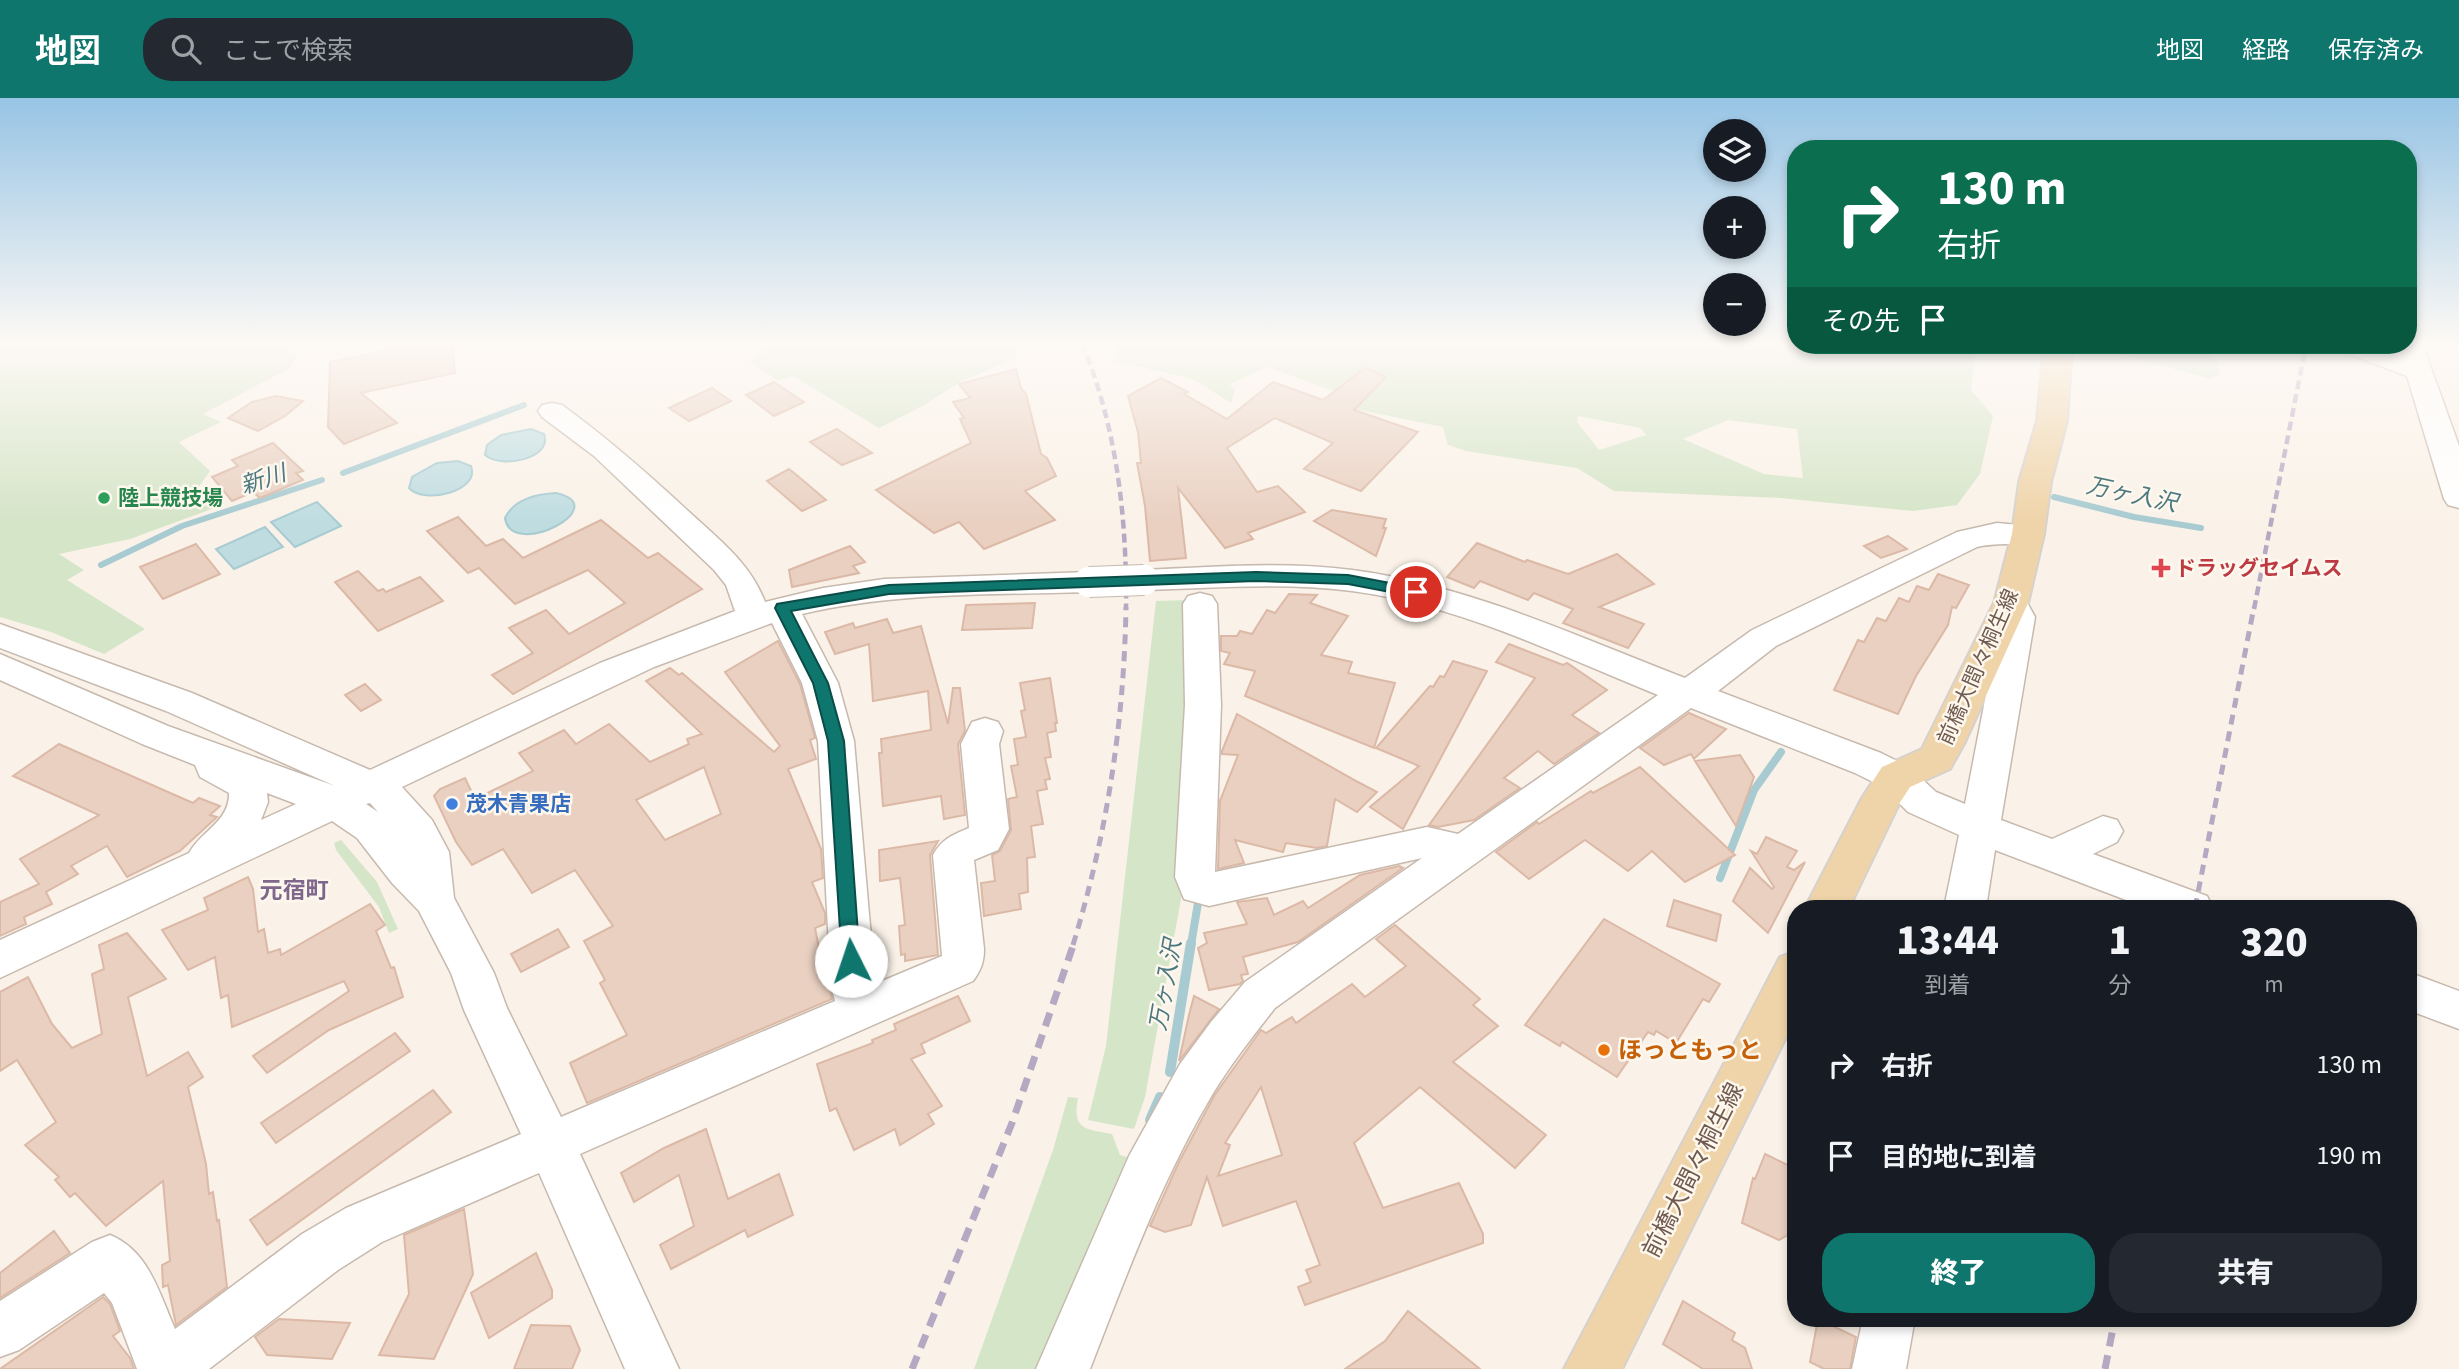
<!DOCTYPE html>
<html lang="ja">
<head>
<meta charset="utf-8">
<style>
	:root { --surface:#171b24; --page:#242831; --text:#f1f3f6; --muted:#9ea1a6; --accent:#0f766e }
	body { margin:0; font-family:"Source Sans 3","Noto Sans JP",sans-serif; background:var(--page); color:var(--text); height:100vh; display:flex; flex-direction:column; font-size:26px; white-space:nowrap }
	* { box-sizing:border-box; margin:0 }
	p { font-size:23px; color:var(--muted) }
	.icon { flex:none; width:38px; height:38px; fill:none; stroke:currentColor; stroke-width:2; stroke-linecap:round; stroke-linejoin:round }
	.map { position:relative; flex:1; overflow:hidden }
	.panel { position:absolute; left:1787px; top:802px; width:630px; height:427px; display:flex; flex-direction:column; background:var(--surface); border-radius:28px; box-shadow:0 4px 10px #0003 }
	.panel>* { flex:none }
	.banner { position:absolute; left:1787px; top:42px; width:630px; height:214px; border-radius:28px; box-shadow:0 4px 10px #0003; background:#0b6e4f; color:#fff; overflow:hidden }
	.tools { position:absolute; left:1703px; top:21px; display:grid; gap:14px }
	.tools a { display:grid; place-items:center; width:63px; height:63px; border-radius:50%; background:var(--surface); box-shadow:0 4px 10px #0003; font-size:35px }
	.pin { position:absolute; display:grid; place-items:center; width:60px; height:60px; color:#fff; margin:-30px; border:4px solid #fff; border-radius:50%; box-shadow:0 2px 7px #0007 }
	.me { position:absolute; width:77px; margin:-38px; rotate:356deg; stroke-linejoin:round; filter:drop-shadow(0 0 5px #0008) }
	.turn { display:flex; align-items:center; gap:24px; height:147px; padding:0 35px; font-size:32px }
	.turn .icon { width:91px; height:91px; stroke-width:2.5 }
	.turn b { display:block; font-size:49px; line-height:60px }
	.then { display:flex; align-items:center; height:66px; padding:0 35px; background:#0003; gap:14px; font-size:26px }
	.eta { display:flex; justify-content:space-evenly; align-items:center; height:119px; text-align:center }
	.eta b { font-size:42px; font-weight:800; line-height:49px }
	.cta { display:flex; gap:14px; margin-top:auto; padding:14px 35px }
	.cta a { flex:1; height:80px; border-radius:28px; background:var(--accent); color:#fff; font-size:28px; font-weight:800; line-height:80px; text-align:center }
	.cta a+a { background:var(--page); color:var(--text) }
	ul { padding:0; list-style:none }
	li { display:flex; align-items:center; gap:21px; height:91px; padding:0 35px }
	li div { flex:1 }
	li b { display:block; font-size:26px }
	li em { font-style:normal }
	header { display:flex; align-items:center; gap:42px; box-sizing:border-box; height:98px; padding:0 35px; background:var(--accent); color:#fff }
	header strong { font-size:33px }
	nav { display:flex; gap:38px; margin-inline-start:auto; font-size:24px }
	.search { width:490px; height:63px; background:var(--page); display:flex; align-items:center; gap:18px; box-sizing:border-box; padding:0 24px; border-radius:28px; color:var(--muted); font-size:26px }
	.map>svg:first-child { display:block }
	.green { fill:#d5e5c8; fill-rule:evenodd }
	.water { fill:#bfdde1; stroke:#a7cbd1; stroke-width:2 }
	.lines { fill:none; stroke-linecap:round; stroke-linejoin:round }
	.stream-far2 { stroke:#a7cbd1; stroke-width:6 }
	.stream-far1 { stroke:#a7cbd1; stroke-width:8 }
	.stream { stroke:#a7cbd1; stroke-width:10 }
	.building { fill:#e9d0c1; stroke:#dcb9a6; stroke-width:2; fill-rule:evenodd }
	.minor-casing { stroke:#c7b9ae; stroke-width:3 }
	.major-casing { stroke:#d7d1ce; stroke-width:4 }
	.minor { fill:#fff; fill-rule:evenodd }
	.major { fill:#efd4a9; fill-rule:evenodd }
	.rail-far2 { stroke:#b5a8c2; stroke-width:4.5; stroke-dasharray:9 5; stroke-linecap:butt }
	.rail-far1 { stroke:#b5a8c2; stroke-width:5; stroke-dasharray:10 7; stroke-linecap:butt }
	.rail { stroke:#b5a8c2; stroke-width:7; stroke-dasharray:14 9; stroke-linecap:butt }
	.minor-bridge-casing { stroke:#c7b9ae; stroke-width:32; stroke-linecap:butt }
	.minor-bridge { stroke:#fff; stroke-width:30 }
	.route { fill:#0f766e; stroke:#0a4d48; stroke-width:2 }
	.leisure-dot { fill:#2e9e5b; stroke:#fdf7ee; stroke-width:2.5 }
	.health-dot { fill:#e0444e; stroke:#fdf7ee; stroke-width:2.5 }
	.shop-dot { fill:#3f7fe0; stroke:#fdf7ee; stroke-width:2.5 }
	.food-dot { fill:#e8710a; stroke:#fdf7ee; stroke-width:2.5 }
	.labels { text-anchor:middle; stroke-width:5; stroke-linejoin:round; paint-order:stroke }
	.leisure-label { font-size:21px; font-weight:bold; fill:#27864d; stroke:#fdf7ee; text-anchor:start }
	.health-label { font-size:21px; font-weight:bold; fill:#be3a42; stroke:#fdf7ee; text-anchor:start }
	.street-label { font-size:21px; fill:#705b50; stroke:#fdf7ee }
	.shop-label { font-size:21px; font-weight:bold; fill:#366cbe; stroke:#fdf7ee; text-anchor:start }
	.water-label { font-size:23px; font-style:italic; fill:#4c7980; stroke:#fdf7ee }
	.neighbourhood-label { font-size:23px; font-weight:bold; fill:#7f678c; stroke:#fdf7ee }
	.near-food-label { font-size:24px; font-weight:bold; fill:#c56008; stroke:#fdf7ee; text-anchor:start }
	.near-street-label { font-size:24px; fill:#705b50; stroke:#fdf7ee }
</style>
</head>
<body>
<header>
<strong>地図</strong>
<div class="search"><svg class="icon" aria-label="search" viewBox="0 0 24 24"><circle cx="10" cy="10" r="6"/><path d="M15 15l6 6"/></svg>ここで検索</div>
<nav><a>地図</a><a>経路</a><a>保存済み</a></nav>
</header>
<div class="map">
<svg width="2459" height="1271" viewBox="0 0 2459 1271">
	<rect width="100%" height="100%" fill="#faf2e8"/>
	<g class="green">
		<polygon points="0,245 287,245 288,252 297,258 290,270 203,316 221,324 179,344 210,373 198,390 217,409 130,441 59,456 84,472 67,482 145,531 104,556 51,534 0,519"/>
		<polygon points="774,245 1013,245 1018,259 962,283 921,309 879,330 793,278 778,283 750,264"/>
		<path d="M1118 245 1976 247 1971 292 1993 318 1980 376 1957 407 1913 413 1780 400 1614 393 1577 370 1466 353 1448 347 1443 329 1335 307 1345 297 1267 269 1230 286 1235 293 1231 305 1193 281 1115 263ZM1578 318 1641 330 1646 337 1599 352 1577 324ZM1728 322 1797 331 1803 380 1764 376 1683 341Z"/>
		<polygon points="2114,247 2200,247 2217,263 2220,276 2211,281 2116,255"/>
		<polygon points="1190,502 1183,790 1145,999 1134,1031 1088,1022 1106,948 1156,503"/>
		<polygon points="341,742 377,784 398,831 389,835 379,809 336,752 334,745"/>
		<path d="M1068 999 1078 1000C1072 1032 1085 1031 1112 1036L1120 1057 1127 1059 1035 1271H974L1053 1052Z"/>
	</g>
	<g class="water">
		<path d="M531 331 544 336C553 361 501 371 485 357L487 347 501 337Z"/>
		<path d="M458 363 471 368C481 393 424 407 409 390L412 379 437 365Z"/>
		<path d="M556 395C616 408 511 463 505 420 514 401 537 396 556 395Z"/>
		<polygon points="317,404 341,428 295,449 271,424"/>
		<polygon points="265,429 283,449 234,471 216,451"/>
	</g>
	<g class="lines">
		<g class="stream-far2">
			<polyline points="343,375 524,307"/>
			<polyline points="2054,399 2134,419 2201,430"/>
			<polyline points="101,467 182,428 322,382"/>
		</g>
		<g class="stream-far1">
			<polyline points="1720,780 1754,692 1781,654"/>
			<polyline points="1191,847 1198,805"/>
		</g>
		<g class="stream">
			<polyline points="1170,974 1191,845"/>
			<polyline points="1150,1022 1160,999"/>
		</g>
	</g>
	<g class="building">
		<polygon points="423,245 452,245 455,275 361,295 397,325 344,346 328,329 330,264"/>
		<polygon points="1365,270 1386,279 1354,312 1418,334 1361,393 1304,371 1333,345 1275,320 1227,350 1257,394 1278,388 1305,414 1248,435 1253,441 1225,450 1178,390 1186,460 1150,463 1145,408 1137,365 1141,365 1138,334 1128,298 1161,280 1188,294 1184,296 1227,321 1273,284 1323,302"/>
		<polygon points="1016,271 1021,290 1026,296 1041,356 1047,360 1056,378 1025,393 1055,422 984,451 959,424 934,435 876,392 971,345 960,321 964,320 953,304 970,300 959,286"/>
		<polygon points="774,284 804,304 774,318 746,297"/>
		<polygon points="712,290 731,303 689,323 669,310"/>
		<polygon points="276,298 303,303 285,318 258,333 228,320 252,304"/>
		<polygon points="837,331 872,355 842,367 810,344"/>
		<polygon points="273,345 303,373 296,375 303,382 260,400 253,394 232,403 212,379 238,368 232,362"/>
		<polygon points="789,371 799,379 826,402 802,413 767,383"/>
		<polygon points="1332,412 1386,421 1383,430 1386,430 1376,458 1314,423"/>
		<polygon points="458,419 486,448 503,441 523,460 601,422 648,460 658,455 702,491 513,596 492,577 533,555 509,530 546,512 569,536 625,505 588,472 515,506 479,470 468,475 427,433"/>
		<polygon points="1888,438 1907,451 1881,460 1864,448"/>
		<polygon points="1477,445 1525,464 1527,462 1568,476 1617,456 1654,486 1599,509 1644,526 1628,550 1563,525 1573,511 1534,495 1528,502 1480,483 1474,490 1447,479"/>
		<polygon points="196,446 220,476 163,501 140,469"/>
		<polygon points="850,448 865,464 853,468 859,475 792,489 789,472"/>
		<polygon points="358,473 378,493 383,491 386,494 420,479 443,503 378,533 335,484"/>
		<polygon points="1938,476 1969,487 1956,510 1952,509 1948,527 1916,578 1898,616 1834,592 1858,542 1864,544 1877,520 1886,523 1899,500 1909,504 1917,488 1929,492"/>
		<polygon points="1289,496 1317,497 1310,505 1348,518 1321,557 1352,564 1348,575 1395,585 1374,650 1245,598 1255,573 1224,566 1230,555 1221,553 1221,538 1237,538 1240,533 1252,536 1267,512 1275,515"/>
		<polygon points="1035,505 1032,530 962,532 966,507"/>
		<polygon points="887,521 893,535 921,528 948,626 953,590 960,590 965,633 958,646 965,717 944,721 941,698 883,708 879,655 882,655 881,641 931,632 928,593 873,603 869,546 835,556 825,534 853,525 855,530"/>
		<path d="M778 543 800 586 815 640 810 642 816 661 788 671 821 751 823 780 812 784 825 815V826L815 830 823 870 827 868 832 901 587 1005 570 965 627 937 600 885 605 882 584 843 613 828 575 772 532 795 503 751 472 767 456 744 434 698 440 691 465 680 475 701 533 673 519 655 564 632 576 646 609 626 650 664 689 646 687 641 702 636 646 583 670 570 679 577 682 575 774 654 780 648 725 574ZM704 669 721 716 665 742 636 702Z"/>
		<polygon points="1509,546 1563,567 1567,565 1607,592 1572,617 1599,635 1554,666 1538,653 1504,680 1520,690 1474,722 1438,729 1429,727 1535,580 1496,564"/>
		<polygon points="1453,563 1487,573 1403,731 1370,709 1419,668 1376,650 1430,588 1433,589 1440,578 1444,579"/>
		<polygon points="1050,580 1057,625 1055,625 1056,633 1047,635 1051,659 1045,660 1050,681 1045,682 1047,691 1037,693 1043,726 1031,728 1035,759 1027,760 1028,794 1019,796 1021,811 984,818 981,785 995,783 992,757 1000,753 1011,732 1008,701 1017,699 1011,668 1018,667 1014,641 1026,639 1021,613 1025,612 1020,585"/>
		<polygon points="365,586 381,602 361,613 345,597"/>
		<polygon points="1689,615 1726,631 1694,661 1691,656 1664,667 1640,650"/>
		<polygon points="1237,616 1358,684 1377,694 1357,714 1335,701 1327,748 1317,750 1286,745 1283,754 1235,742 1244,765 1218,771 1220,703 1238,657 1222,656 1222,653"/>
		<polygon points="59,646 193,705 199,700 220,708 210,717 217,719 180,753 127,779 107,748 71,768 78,776 46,794 52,806 24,819 26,826 0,838 0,804 39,786 20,761 99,717 13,678"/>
		<polygon points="1740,657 1754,679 1736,728 1695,663"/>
		<polygon points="1640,669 1735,757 1685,784 1652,753 1628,773 1585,742 1529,781 1496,754 1537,724 1539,726 1591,693 1593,695"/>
		<polygon points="1766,739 1797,753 1787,769 1794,772 1805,764 1768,835 1733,803 1750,770 1772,791 1774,789 1751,753 1757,756"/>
		<polygon points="938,743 930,757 938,857 905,863 905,856 901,857 899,828 905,827 900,780 880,783 879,752"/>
		<polygon points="1399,768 1403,770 1298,844 1243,859 1248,876 1241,877 1243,883 1240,886 1209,892 1198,850 1207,845 1204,835 1247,826 1237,804 1267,800 1274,817 1303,803 1308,810 1360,777"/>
		<polygon points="248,779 253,791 258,834 264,831 268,855 280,851 281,857 370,806 385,827 376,833 391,870 394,869 403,899 329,932 267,975 253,958 349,893 344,883 232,929 228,897 221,900 215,859 188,872 162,832 208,812 204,800"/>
		<polygon points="1674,802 1721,817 1716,843 1667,828"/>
		<polygon points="1604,821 1720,886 1709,904 1703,901 1676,945 1656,933 1654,937 1648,934 1617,979 1562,944 1560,948 1525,927"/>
		<path d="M1395 827 1480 901 1473 907 1498 928 1453 964 1546 1037 1515 1070 1420 989 1354 1045 1383 1110 1459 1085 1483 1136V1145L1305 1207 1298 1189 1311 1184 1306 1172 1320 1167 1296 1103 1223 1128 1207 1079 1191 1127 1165 1134 1150 1128 1179 1064 1214 998 1261 932 1266 935 1292 919 1296 925 1352 886 1365 899 1406 868 1376 841ZM1261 989 1282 1057 1218 1078 1230 1047 1225 1045Z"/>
		<polygon points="558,831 569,849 521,874 511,856"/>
		<polygon points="127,835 166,881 128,899 147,978 188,954 203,979 188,989 206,1066 209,1096 213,1094 217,1123 219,1122 227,1189 176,1227 168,1187 163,1189 162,1167 170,1163 163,1083 106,1128 75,1095 70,1099 55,1082 59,1079 25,1047 56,1024 17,962 0,973 0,894 28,879 52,926 72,950 102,936 92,876 104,871 99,847"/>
		<polygon points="958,898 970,923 921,946 925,955 911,961 942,1008 928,1016 934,1026 900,1047 895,1031 854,1052 836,1010 830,1013 817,966 873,945 872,942 896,932 894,926"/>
		<polygon points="1194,898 1219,911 1179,963 1189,917"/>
		<polygon points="395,935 410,953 276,1045 261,1025"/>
		<polygon points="433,992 451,1014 267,1147 250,1122"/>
		<polygon points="706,1031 728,1101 779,1076 793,1117 748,1139 745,1132 671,1171 660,1147 694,1128 679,1077 634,1104 621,1075 664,1050"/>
		<polygon points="1765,1056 1796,1071 1796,1132 1779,1142 1742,1125 1753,1080 1755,1081"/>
		<polygon points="464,1111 473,1176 434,1261 379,1257 409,1196 404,1137"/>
		<polygon points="54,1133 70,1155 0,1200 0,1175"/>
		<polygon points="536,1155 552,1192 552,1200 489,1240 471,1195"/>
		<polygon points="103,1199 110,1206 120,1233 113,1238 130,1260 134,1271 0,1271"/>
		<polygon points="1683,1203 1735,1235 1732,1242 1745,1250 1752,1271 1703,1271 1663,1246"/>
		<polygon points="1408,1213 1480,1271 1345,1271 1385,1243"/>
		<polygon points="279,1221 350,1225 332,1261 267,1257 255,1239"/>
		<polygon points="1818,1221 1856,1239 1850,1271 1824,1271 1810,1264"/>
		<polygon points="531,1227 570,1228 580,1252 572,1271 514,1271"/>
	</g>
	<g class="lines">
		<g class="minor-casing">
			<g id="minor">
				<polygon points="2422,245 2459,348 2459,410 2448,407 2444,401 2407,278 2341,253 2337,247 2374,247 2400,256 2396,247"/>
				<path d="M552 305 562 307C606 339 646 374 686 411 717 440 750 464 765 504L823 490 884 481 1089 474 1101 477 1105 484 1101 491 1089 494C993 497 896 494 802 516L838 585 854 643 875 886 942 858 933 757C942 741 952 737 969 730L961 646 972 624 985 620 998 624 1003 633 999 646 1009 731 998 752 974 762 984 851C984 864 981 872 973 883L580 1056 679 1271H625L539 1075 382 1144 338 1172 209 1271H137L112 1205 104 1195 19 1252 0 1259V1203L92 1144 110 1137C149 1153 159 1195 175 1231L302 1136 346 1110 521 1036 464 912 451 875 419 813 392 785 357 740 332 723 0 880V842L189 755C201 733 230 723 229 695L200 679 195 667 142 646 0 582V556L168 628 335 688 166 613 0 550V526L192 595 370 672 600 565 735 513 726 487 714 472 594 358 542 319 538 313 542 307ZM772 525 802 585 818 643 831 887 835 903 561 1019 507 910 494 875 454 800 449 754 432 722 402 689 654 569ZM267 695 296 706 261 722 268 704ZM370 705 378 714 366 706Z"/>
				<path d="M1997 425 2039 429 2044 436 2039 443C2019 448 1998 444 1977 449L1776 548 1718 593 1881 655 1909 669 1936 694 1965 706 2001 519 1994 505 1999 497 2011 494 2023 497 2035 519 2001 722 2052 741 2103 718 2117 722 2123 733 2117 744 2093 756 2207 798 2213 810H2147L1995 752 1986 810H1944L1959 737 1908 714 1883 689 1855 675 1691 610 1275 910C1253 938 1231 966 1212 997 1161 1083 1126 1178 1090 1271H1036L1129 1058 1180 966 1211 924 1245 884 1422 760 1209 808 1184 801 1175 779 1185 607 1183 506 1188 498 1200 495 1212 498 1217 506 1221 607 1215 774 1427 729 1458 736 1658 597C1559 557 1459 507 1352 493 1283 484 1213 490 1144 492L1132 489 1128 482 1132 475 1144 472C1213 469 1283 463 1352 472 1468 487 1576 538 1685 580L1752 532 1957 434Z"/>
				<polygon points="2408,874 2459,893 2459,931 2408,912"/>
				<polygon points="1863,1220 1915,1220 1906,1271 1852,1271"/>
			</g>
		</g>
		<g class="major-casing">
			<g id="major">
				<polygon points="2044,247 2072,247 2067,323 2051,384 2044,436 2028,505 1965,644 1950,671 1910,689 1899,706 1849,810 1805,810 1862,700 1882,669 1922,651 1994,505 2012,436 2019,384 2037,323"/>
				<polygon points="1796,853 1796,919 1622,1271 1564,1271 1780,859"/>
			</g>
		</g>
		<use href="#minor" class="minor"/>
		<use href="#major" class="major"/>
		<g class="rail-far2">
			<path d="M1082 245C1117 330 1127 420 1126 511"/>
			<polyline points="2254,511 2306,247"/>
		</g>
		<g class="rail-far1">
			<polyline points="2195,810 2254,509"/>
			<path d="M1073 847C1107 736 1124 625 1126 509"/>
		</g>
		<g class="rail">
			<polyline points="912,1271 1012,1025 1074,845"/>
			<polyline points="2105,1271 2115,1220"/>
		</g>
		<g class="minor-bridge-casing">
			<polyline id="minor-bridge" points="1089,484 1144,482"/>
		</g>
		<use href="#minor-bridge" class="minor-bridge"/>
	</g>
	<linearGradient id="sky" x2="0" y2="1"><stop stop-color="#97c4e5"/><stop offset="0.58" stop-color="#fdf9f5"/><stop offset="1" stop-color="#fdf9f5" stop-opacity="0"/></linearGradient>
	<rect width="2459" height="423" fill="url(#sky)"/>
	<polygon class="route" points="1256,474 1348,477 1416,490 1423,494 1416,499 1348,486 1256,483 889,496 791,513 828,585 844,643 860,863 858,868 851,871 845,868 842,863 828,643 813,585 775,510 777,506 889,487"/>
	<circle class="leisure-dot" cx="104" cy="400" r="7"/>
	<path class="health-dot" d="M2157.5 459.5h7v7h7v7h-7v7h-7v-7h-7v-7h7z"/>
	<circle class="shop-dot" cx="452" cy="706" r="7"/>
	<circle class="food-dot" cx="1604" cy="952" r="7"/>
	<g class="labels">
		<g class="leisure-label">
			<text x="118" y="407">陸上競技場</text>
		</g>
		<g class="health-label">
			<text x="2175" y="477">ドラッグセイムス</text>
		</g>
		<g class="street-label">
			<text transform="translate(1978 569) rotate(-66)" y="7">前橋大間々桐生線</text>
		</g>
		<g class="shop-label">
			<text x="466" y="713">茂木青果店</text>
		</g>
		<g class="water-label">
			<text transform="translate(263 381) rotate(-18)" y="8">新川</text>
			<text transform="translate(2132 396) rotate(12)" y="8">万ヶ入沢</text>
			<text transform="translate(1165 887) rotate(-80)" y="8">万ヶ入沢</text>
		</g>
		<g class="neighbourhood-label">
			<text x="294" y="800">元宿町</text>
		</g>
		<g class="near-food-label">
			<text x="1618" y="960">ほっともっと</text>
		</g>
		<g class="near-street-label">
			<text transform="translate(1693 1072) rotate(-63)" y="8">前橋大間々桐生線</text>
		</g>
	</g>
</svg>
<div class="tools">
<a><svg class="icon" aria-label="layers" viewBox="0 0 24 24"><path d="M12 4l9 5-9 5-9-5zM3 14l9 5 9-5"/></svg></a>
<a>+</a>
<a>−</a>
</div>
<div class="pin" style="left:1416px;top:494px;background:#d93025"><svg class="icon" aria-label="arrive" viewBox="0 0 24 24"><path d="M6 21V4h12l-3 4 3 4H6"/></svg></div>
<svg class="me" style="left:851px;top:863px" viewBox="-20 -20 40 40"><circle r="19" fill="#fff"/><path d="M0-13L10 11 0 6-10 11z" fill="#0f766e"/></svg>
<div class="banner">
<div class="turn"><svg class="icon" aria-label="right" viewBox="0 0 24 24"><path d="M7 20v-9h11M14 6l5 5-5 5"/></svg><div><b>130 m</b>右折</div></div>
<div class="then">その先<svg class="icon" aria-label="arrive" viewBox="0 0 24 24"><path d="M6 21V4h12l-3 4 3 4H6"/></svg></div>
</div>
<section class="panel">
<div class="eta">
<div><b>13:44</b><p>到着</p></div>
<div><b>1</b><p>分</p></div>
<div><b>320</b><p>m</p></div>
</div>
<ul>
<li><svg class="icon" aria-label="right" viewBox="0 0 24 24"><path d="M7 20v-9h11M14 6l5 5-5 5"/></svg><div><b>右折</b></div><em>130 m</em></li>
<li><svg class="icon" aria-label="arrive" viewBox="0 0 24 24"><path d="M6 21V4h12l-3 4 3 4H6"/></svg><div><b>目的地に到着</b></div><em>190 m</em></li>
</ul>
<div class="cta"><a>終了</a><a>共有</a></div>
</section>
</div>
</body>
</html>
